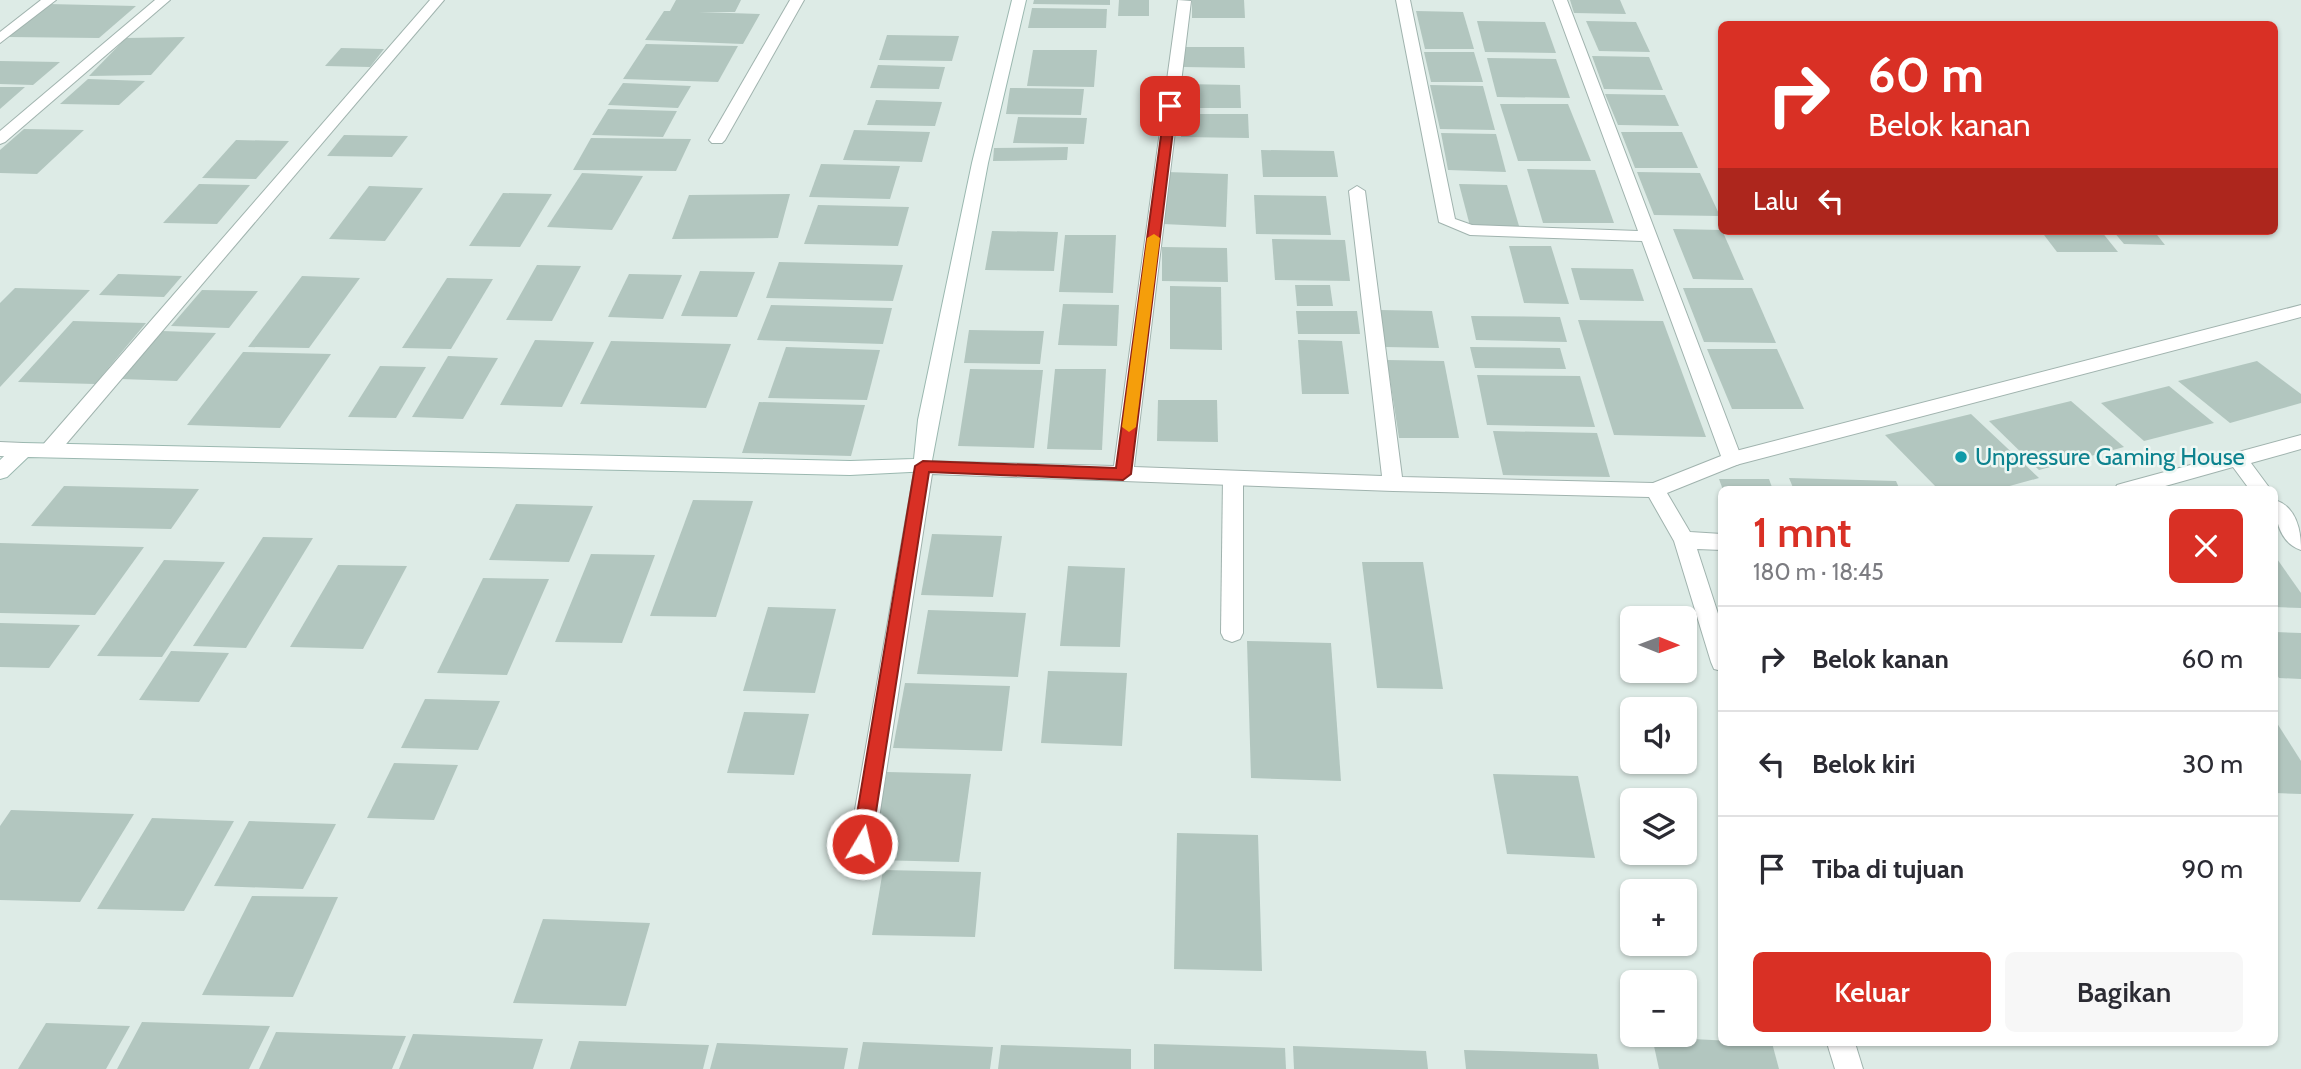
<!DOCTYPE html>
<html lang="id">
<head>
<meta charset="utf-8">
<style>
	:root { --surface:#fff; --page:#f7f7f7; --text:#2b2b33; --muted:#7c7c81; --line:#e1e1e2; --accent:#d93025 }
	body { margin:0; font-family:Cabin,sans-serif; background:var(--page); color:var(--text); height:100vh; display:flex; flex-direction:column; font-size:26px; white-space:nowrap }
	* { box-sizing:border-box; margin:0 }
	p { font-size:23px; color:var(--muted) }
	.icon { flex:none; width:38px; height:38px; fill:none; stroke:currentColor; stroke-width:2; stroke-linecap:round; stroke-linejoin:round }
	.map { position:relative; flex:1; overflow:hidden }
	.details { position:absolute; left:1718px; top:486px; width:560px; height:560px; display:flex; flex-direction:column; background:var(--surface); border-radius:10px; box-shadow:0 2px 5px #0004 }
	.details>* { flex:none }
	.top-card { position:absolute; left:1718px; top:21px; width:560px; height:214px; border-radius:10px; box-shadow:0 2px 5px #0004; background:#d93025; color:#fff; overflow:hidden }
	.needle { width:46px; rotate:91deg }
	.buttons { position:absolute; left:1620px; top:606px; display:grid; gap:14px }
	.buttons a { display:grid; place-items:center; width:77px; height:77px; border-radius:10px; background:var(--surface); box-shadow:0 2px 5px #0004; font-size:35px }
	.pin { position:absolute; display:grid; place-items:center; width:60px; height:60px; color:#fff; margin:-30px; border-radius:14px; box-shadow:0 4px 10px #0006 }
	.me { position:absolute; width:77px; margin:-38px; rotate:9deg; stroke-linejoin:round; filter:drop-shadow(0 0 5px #0008) }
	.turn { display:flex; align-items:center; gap:24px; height:147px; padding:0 35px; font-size:32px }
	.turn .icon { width:91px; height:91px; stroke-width:2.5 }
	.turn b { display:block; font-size:49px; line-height:60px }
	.then { display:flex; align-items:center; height:66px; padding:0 35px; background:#0003; gap:14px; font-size:26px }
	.round { display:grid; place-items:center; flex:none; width:74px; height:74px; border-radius:10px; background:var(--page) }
	.summary { display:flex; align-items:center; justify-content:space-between; height:119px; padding:0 35px }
	h1 { font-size:42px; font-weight:600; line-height:52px; color:var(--accent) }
	.primary-button { display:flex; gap:14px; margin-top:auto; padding:14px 35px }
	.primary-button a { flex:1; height:80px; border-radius:10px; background:var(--accent); color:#fff; font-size:28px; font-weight:600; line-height:80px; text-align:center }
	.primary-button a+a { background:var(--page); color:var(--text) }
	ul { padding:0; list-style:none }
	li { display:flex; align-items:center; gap:21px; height:105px; padding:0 35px; border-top:2px solid var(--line) }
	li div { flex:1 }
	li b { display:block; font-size:26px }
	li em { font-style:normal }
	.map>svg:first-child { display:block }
	.building { fill:#b2c6bf }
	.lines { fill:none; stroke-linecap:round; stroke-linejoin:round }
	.lane-casing { stroke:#a0b3ae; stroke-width:2 }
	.street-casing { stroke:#a0b3ae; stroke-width:2 }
	.secondary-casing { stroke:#9bb8b0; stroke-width:2 }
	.lane { fill:#fff; fill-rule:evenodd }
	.street { fill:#fff; fill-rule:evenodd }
	.secondary { fill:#fff; fill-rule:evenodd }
	.route { fill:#d93025; stroke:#8d1f18; stroke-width:2 }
	.slow { fill:#f59e0b }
	.culture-dot { fill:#0f9aa8; stroke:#edf7f3; stroke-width:2.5 }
	.labels { text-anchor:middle; stroke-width:5; stroke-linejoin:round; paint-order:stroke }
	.culture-label { font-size:24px; fill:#0d838f; stroke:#edf7f3; text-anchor:start }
</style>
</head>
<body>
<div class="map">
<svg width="2301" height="1069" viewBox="0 0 2301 1069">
	<rect width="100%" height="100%" fill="#ddebe6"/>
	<g class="building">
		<polygon points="676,0 741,0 735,12 699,12 760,14 743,44 645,40 664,11 670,11"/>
		<polygon points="1034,0 1110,0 1110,5 1033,4"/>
		<polygon points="1119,0 1149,0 1149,16 1118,16"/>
		<polygon points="1192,0 1244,0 1245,18 1192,18"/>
		<polygon points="1570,0 1620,0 1626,14 1574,13"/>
		<polygon points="48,4 136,6 99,38 8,37"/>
		<polygon points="1032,8 1107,9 1106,28 1028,28"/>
		<polygon points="1416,11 1463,12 1474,49 1425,49"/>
		<polygon points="1477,21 1545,22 1556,53 1485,52"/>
		<polygon points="1586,21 1636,22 1650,52 1599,51"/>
		<polygon points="887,35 959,36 952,61 879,60"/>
		<polygon points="185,37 151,75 89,76 126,38"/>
		<polygon points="646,44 738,46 718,82 623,79"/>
		<polygon points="1184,47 1244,47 1245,68 1184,67"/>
		<polygon points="341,48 384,49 370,67 325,66"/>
		<polygon points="1033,50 1097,50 1094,87 1027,86"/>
		<polygon points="1424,52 1474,52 1483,82 1431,82"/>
		<polygon points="1592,56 1649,57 1663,90 1604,89"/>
		<polygon points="1487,58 1556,59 1570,98 1497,97"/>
		<polygon points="0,61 60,62 33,85 0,84"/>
		<polygon points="878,65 945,67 939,89 870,88"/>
		<polygon points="88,79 145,81 119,105 60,104"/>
		<polygon points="623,83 691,86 678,108 608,105"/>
		<polygon points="1182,84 1240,85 1241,108 1181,108"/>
		<polygon points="1430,85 1483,86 1495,130 1440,129"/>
		<polygon points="0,87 25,87 0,109"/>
		<polygon points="1010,88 1084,89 1081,115 1006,114"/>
		<polygon points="1605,94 1665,95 1679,126 1618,125"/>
		<polygon points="876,100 942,102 935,126 867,125"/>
		<polygon points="1500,104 1568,104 1591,161 1518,161"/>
		<polygon points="608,109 677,111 663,137 592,135"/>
		<polygon points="1181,114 1248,114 1249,138 1181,137"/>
		<polygon points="1018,117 1087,118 1084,144 1013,143"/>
		<polygon points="24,129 84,130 37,174 0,173 0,150"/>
		<polygon points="854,130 930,132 922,162 843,160"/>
		<polygon points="1621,132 1682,132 1698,168 1635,168"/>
		<polygon points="1441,133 1496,134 1506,172 1448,170"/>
		<polygon points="344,135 408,136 392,157 327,156"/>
		<polygon points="591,138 691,139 676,171 573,170"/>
		<polygon points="236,140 289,141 256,179 202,178"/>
		<polygon points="1068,147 1067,160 993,161 994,148"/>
		<polygon points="1261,150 1334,151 1338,177 1263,177"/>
		<polygon points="821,164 900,166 890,199 809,197"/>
		<polygon points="1527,169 1595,170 1614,223 1543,223"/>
		<polygon points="1167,172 1228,174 1226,227 1163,224"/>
		<polygon points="1637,172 1700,173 1720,216 1654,215"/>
		<polygon points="582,173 643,176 612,230 547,227"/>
		<polygon points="199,184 250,185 217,224 163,223"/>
		<polygon points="1459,184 1507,185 1519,226 1470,226"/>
		<polygon points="369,186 423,188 385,241 329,239"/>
		<polygon points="503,193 552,194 520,247 469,246"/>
		<polygon points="790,194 778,238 672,239 689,195"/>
		<polygon points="1254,195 1326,196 1331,235 1256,234"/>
		<polygon points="818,205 909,207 898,246 804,244"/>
		<polygon points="1673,229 1722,230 1744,280 1693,279"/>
		<polygon points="992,231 1058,232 1054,271 985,270"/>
		<polygon points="2041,231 2101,231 2118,252 2057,252"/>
		<polygon points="2113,231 2154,231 2165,245 2124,244"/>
		<polygon points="1065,235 1116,235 1113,293 1059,292"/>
		<polygon points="1272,239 1345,240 1350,281 1275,280"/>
		<polygon points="1509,246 1551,246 1569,304 1524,303"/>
		<polygon points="1162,247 1227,248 1228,282 1162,281"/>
		<polygon points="779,262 903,265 893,301 766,298"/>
		<polygon points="537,265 581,266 552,321 506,320"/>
		<polygon points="1571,268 1633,269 1644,301 1580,300"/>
		<polygon points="700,271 755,272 737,317 681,316"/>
		<polygon points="118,274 182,276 164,297 99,295"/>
		<polygon points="629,274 682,275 663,319 608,317"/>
		<polygon points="302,276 360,278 309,348 248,347"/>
		<polygon points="447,278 493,279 451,349 402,348"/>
		<polygon points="1295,285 1330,285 1333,306 1297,306"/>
		<polygon points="1170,286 1221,287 1222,350 1170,349"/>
		<polygon points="15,288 90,290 0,387 0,303"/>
		<polygon points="1683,288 1752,288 1776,343 1704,342"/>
		<polygon points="202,290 258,291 229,328 171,326"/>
		<polygon points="1063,304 1119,305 1117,346 1058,345"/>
		<polygon points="771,305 892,308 883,344 757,340"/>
		<polygon points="1380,310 1432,311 1439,348 1385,347"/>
		<polygon points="1296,311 1357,311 1360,334 1298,334"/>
		<polygon points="1471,316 1560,317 1567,342 1476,340"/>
		<polygon points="1578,320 1663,321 1706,437 1614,435"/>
		<polygon points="73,321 146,323 95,384 18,382"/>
		<polygon points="969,330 1044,331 1040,364 964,363"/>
		<polygon points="162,331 216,333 177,381 121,379"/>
		<polygon points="535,340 594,342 562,407 500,405"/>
		<polygon points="1298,340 1342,341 1349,394 1302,394"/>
		<polygon points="611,341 731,344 706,408 580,404"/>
		<polygon points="786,347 880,350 867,400 768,398"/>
		<polygon points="1470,347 1560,348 1566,369 1475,368"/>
		<polygon points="1707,349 1777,349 1804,409 1732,409"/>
		<polygon points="243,352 331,354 280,428 187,425"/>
		<polygon points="448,356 498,358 463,419 412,417"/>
		<polygon points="1387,360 1444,361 1459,438 1399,438"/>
		<polygon points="2257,361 2301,394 2301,403 2230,423 2178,381"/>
		<polygon points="380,366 426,367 396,418 348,417"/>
		<polygon points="970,369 1043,370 1034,448 958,446"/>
		<polygon points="1055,369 1106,369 1102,450 1047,449"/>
		<polygon points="1477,375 1580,376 1595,427 1487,425"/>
		<polygon points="2169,386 2214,423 2144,441 2101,403"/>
		<polygon points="1158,400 1217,400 1218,442 1157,441"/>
		<polygon points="2071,401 2124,447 2039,470 1989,421"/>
		<polygon points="759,402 865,405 851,456 742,453"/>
		<polygon points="1971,414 2039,478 1995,490 1939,490 1885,435"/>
		<polygon points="1493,431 1597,433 1610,477 1503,475"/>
		<polygon points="1789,478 1896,481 1900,490 1794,490"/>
		<polygon points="1719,479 1769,479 1773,490 1723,490"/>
		<polygon points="64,486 199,489 171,529 31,526"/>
		<polygon points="693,500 753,501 716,617 650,616"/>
		<polygon points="516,504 593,506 569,562 489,560"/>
		<polygon points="932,534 1002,536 993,597 921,595"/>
		<polygon points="263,537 313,538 246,648 193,646"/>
		<polygon points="0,543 144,547 95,615 0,613"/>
		<polygon points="591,554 655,555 622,643 555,642"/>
		<polygon points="2275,556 2301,593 2301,608 2275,607"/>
		<polygon points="164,560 225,562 162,657 97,656"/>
		<polygon points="1362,562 1423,562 1443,689 1377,688"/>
		<polygon points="338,565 407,566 363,649 290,647"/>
		<polygon points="1068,566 1125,568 1120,647 1060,646"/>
		<polygon points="483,578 549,579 507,675 437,673"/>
		<polygon points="768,607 836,609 815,693 743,691"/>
		<polygon points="928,610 1026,613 1018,677 917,674"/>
		<polygon points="0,623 80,625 49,668 0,667"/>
		<polygon points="2275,632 2301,633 2301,679 2279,678 2275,672"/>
		<polygon points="1247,641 1331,643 1341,781 1251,778"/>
		<polygon points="171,651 229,653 199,702 139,700"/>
		<polygon points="1048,671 1127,673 1122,746 1041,743"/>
		<polygon points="905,683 1010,686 1002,751 893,748"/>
		<polygon points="425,699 500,701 478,750 401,748"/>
		<polygon points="744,712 809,714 794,775 727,773"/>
		<polygon points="2275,720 2301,761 2301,794 2275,793"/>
		<polygon points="394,763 458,765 434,820 367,818"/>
		<polygon points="887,772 971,774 959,862 870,860"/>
		<polygon points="1493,774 1578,776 1595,858 1507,854"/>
		<polygon points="11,810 134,814 80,902 0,900 0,826"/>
		<polygon points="152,818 234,821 184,911 97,909"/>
		<polygon points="249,821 336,824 303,889 214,886"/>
		<polygon points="1177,833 1258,835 1262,971 1174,969"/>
		<polygon points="883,870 981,872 975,937 872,935"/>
		<polygon points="252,896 338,897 293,997 202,995"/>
		<polygon points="543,919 650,923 626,1006 513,1003"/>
		<polygon points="142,1022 270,1026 249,1069 117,1069"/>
		<polygon points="46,1023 130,1026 106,1069 18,1069"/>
		<polygon points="276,1032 406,1036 392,1069 259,1069"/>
		<polygon points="413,1034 543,1039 533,1069 399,1069"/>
		<polygon points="1652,1037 1772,1043 1779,1069 1659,1069"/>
		<polygon points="579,1041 709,1045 703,1069 570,1069"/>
		<polygon points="863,1042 993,1047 990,1069 858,1069"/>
		<polygon points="717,1043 848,1048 844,1069 710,1069"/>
		<polygon points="1154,1044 1285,1048 1286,1069 1154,1069"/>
		<polygon points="1001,1045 1131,1049 1131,1069 998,1069"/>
		<polygon points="1293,1046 1426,1051 1428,1069 1294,1069"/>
		<polygon points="1464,1050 1597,1054 1599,1069 1466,1069"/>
	</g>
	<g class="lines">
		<g class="lane-casing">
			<g id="lane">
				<polygon points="2301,305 2301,317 1732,466 1722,459 1732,452"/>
				<polygon points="1233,471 1240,473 1243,478 1243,633 1240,639 1232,642 1224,639 1221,633 1223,478 1226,473"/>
			</g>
		</g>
		<g class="street-casing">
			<g id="street">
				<polygon points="41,0 56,0 0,43 0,32"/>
				<polygon points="155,0 170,0 5,142 0,144 0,131"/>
				<polygon points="430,0 444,0 55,457 41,457 38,452 41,447"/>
				<polygon points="790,0 804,0 725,140 722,143 712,143 709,140"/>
				<polygon points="1178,0 1191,1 1134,467 1382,476 1349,191 1357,186 1365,191 1402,477 1653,483 1721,456 1642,241 1470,235 1439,222 1396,0 1410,0 1455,219 1472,225 1638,231 1553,0 1567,0 1742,459 1739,464 1667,493 1690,532 1722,534 1722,550 1697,549 1722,626 1722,671 1714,669 1711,662 1674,541 1649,497 1393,491 932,474 875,844 871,852 862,856 853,852 849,844 916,461 1114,466"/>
				<polygon points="2301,435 2301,449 2251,463 2271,490 2250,490 2233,467 2151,490 2114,490 2117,485 2124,483"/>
				<polygon points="0,442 23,443 33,450 23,457 0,456"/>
				<path d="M2275 500C2297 507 2301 531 2301 550 2280 543 2275 520 2275 500Z"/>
				<polygon points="1827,1043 1855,1043 1863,1069 1835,1069"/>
			</g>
		</g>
		<g class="secondary-casing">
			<polygon id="secondary" points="1012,0 1026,0 988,163 930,471 850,475 28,457 7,477 0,479 0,460 16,445 23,443 850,461 914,459 918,420 972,163"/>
		</g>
		<use href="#lane" class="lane"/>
		<use href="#street" class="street"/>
		<use href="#secondary" class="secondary"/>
	</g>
	<polygon class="route" points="1170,103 1176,106 1131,474 1123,480 929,472 871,844 869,850 862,853 855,850 852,844 915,466 923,461 1116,468 1165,106"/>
	<polygon class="slow" points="1154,234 1160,238 1136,427 1129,432 1122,427 1147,238"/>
	<circle class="culture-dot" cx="1961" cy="457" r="7"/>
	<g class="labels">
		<g class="culture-label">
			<text x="1975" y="465">Unpressure Gaming House</text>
		</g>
	</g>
</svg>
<div class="buttons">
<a><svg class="needle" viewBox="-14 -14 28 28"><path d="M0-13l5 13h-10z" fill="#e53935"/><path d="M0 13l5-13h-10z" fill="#7c7c81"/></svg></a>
<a><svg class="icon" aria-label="sound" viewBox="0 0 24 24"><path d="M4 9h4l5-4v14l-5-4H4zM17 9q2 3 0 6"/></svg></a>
<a><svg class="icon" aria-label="layers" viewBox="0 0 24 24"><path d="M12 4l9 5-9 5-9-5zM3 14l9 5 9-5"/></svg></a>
<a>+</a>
<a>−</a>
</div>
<div class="pin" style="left:1170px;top:106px;background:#d93025"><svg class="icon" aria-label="arrive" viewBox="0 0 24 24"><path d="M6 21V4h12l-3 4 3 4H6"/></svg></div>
<svg class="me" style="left:862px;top:844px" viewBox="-20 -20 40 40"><circle r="17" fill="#d93025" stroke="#fff" stroke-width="3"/><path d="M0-11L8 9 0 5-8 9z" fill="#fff"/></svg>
<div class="top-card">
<div class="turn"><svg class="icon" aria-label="right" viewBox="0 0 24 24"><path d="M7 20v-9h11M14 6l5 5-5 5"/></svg><div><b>60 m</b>Belok kanan</div></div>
<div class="then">Lalu<svg class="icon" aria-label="left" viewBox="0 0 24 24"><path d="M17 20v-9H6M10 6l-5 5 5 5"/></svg></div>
</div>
<section class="details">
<div class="summary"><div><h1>1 mnt</h1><p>180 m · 18:45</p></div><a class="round" style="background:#d93025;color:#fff"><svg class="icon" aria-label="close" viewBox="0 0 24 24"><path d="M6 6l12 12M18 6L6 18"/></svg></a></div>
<ul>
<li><svg class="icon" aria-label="right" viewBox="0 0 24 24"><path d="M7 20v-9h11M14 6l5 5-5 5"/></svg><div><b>Belok kanan</b></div><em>60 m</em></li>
<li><svg class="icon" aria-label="left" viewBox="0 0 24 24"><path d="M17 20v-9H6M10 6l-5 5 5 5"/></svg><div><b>Belok kiri</b></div><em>30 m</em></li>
<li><svg class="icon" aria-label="arrive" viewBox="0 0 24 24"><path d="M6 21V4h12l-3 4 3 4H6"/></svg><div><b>Tiba di tujuan</b></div><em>90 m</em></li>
</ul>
<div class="primary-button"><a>Keluar</a><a>Bagikan</a></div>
</section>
</div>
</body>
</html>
